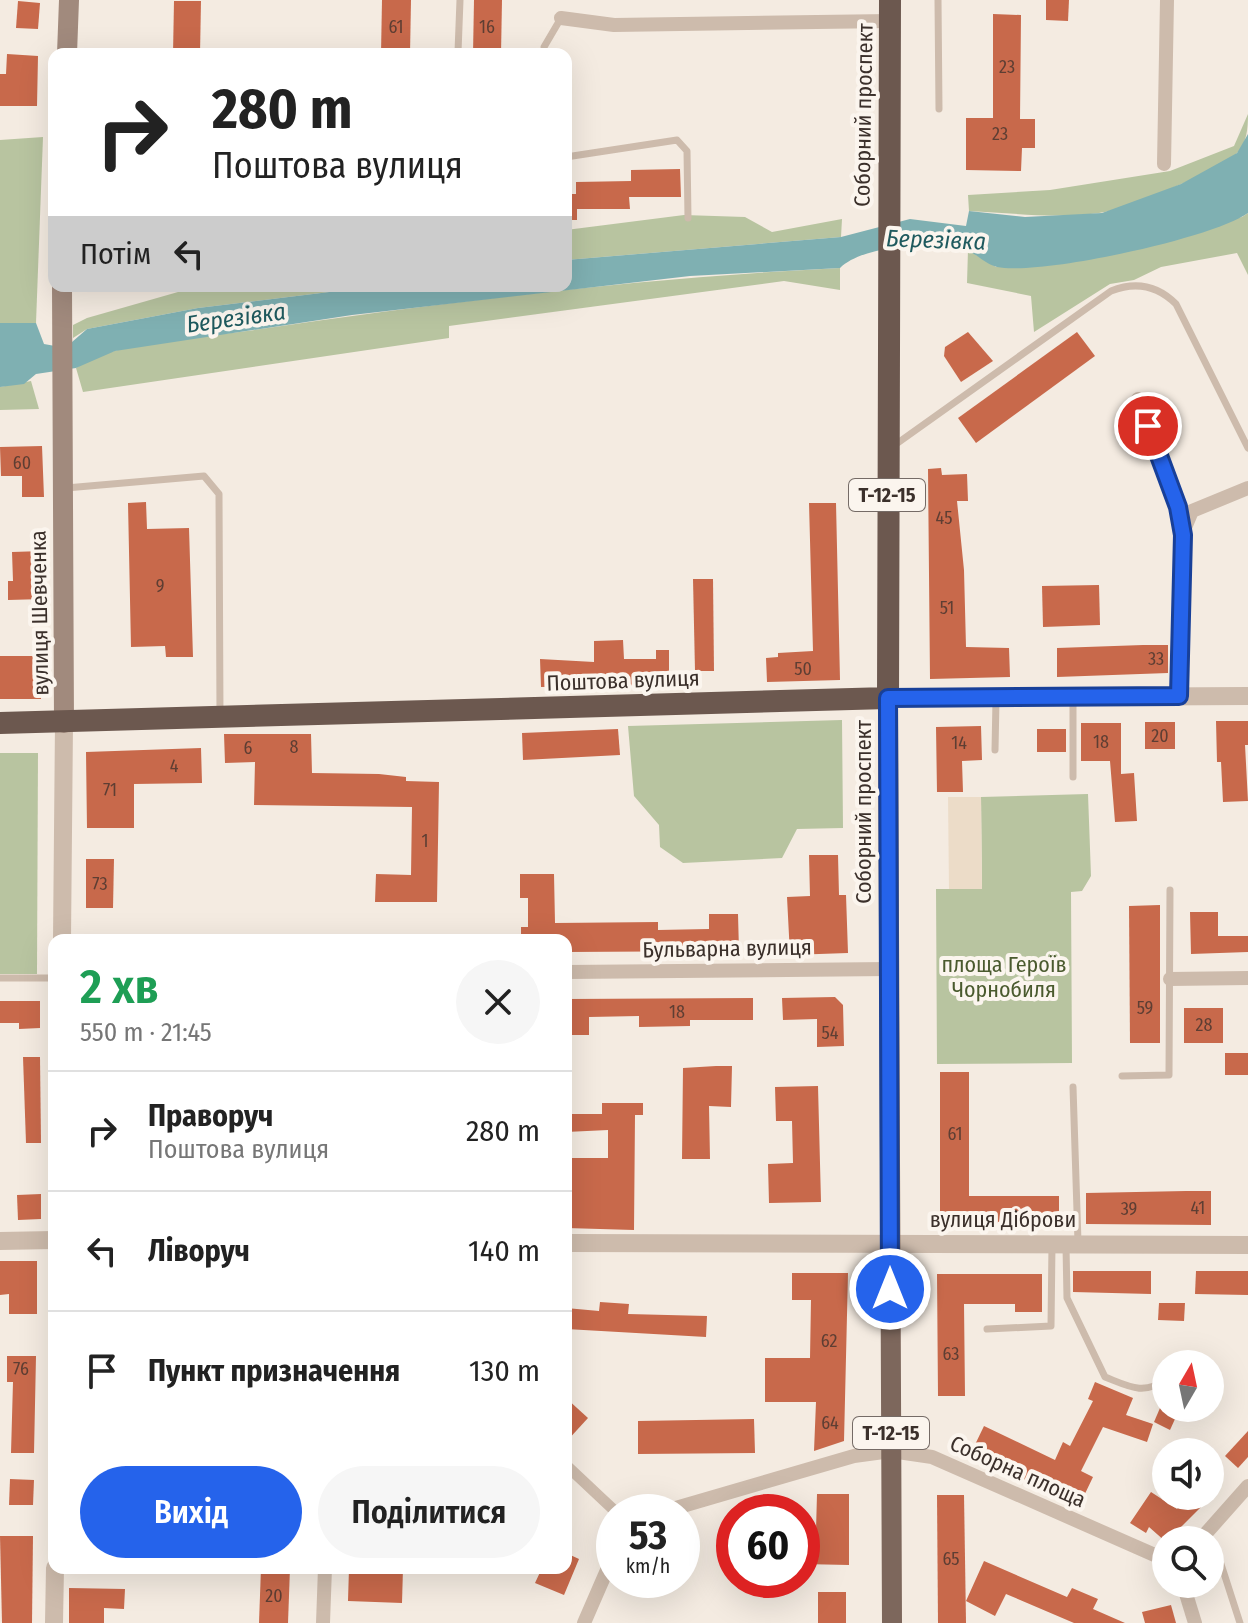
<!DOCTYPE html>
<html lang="uk">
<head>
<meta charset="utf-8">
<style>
	:root { --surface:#fff; --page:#f6f6f6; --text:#222; --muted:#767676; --line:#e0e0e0; --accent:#2563eb }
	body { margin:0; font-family:"Fira Sans Condensed",sans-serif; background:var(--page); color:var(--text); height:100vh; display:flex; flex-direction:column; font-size:30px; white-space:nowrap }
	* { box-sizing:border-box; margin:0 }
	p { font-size:26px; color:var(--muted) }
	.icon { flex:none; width:44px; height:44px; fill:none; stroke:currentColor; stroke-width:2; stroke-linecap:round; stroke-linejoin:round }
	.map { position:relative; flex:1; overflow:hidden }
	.sheet { position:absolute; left:48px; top:934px; width:524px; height:640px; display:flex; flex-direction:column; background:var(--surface); border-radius:16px; box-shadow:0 8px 32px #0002 }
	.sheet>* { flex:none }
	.banner { position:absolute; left:48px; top:48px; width:524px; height:244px; border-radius:16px; box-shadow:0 8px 32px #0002; background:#fff; color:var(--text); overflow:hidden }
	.needle { width:52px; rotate:9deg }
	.buttons { position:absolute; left:1152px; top:1350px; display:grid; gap:16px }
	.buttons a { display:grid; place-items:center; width:72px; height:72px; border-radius:50%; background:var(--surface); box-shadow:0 8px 32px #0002; font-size:40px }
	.speed { position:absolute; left:596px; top:1494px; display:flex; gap:16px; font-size:40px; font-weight:700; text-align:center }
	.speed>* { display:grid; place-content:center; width:104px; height:104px; border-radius:50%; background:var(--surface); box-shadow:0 8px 32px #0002; line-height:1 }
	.speed small { font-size:20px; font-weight:400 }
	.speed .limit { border:12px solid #d22; background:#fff; color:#111 }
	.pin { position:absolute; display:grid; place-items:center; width:68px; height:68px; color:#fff; margin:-34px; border:4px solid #fff; border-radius:50%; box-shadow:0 2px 8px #0007 }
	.me { position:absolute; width:88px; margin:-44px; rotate:0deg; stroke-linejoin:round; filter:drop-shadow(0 0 6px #0008) }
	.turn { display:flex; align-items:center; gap:28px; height:168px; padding:0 32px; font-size:36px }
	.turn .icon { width:104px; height:104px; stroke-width:2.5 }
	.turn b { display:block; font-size:56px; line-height:68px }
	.then { display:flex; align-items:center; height:76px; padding:0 32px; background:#0003; gap:16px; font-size:30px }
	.round { display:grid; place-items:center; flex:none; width:84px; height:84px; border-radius:42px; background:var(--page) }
	.headline { display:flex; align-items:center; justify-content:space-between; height:136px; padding:0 32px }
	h1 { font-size:48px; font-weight:600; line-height:60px; color:#1e9e55 }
	.cta { display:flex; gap:16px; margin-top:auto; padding:16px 32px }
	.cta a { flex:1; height:92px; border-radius:48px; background:var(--accent); color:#fff; font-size:32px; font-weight:600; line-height:92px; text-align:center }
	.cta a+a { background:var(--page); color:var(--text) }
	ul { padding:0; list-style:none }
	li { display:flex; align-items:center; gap:24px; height:120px; padding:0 32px; border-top:2px solid var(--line) }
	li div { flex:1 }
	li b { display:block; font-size:30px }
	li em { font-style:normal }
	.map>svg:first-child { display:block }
	.green { fill:#b8c4a0 }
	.plaza { fill:#ecdcc8 }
	.water { fill:#7fb0b2 }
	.building { fill:#c8694b }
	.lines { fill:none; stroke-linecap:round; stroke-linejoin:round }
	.service { stroke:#cdbbac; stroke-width:7 }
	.pedestrian { stroke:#cdbbac; stroke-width:11 }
	.minor { stroke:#cdbbac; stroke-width:14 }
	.tertiary { stroke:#cdbbac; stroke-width:18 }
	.secondary { stroke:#a18a7d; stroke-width:20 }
	.primary { stroke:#7d675c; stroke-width:20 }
	.trunk { stroke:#6c584f; stroke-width:22 }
	.route-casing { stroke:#184099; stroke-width:20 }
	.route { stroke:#2563eb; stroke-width:14 }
	.labels { text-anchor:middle; stroke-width:8; stroke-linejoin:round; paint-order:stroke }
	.number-label { font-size:18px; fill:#5e3e33 }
	.shield { fill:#fbf5ee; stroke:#756b66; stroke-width:2 }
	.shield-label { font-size:20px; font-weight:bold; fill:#3b302b }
	.street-label { font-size:22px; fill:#3b302b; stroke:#fbf5ee }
	.park-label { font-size:22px; fill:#4a5a2e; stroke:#fbf5ee }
	.water-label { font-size:24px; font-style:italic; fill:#1f5a5e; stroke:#fbf5ee }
</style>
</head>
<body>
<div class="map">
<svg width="1248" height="1623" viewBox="0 0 1248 1623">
	<rect width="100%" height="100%" fill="#f4ebe1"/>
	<g class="green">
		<path d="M1248 114C1248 128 1247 144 1236 154 1214 172 1127 210 1099 213 1055 219 1013 213 969 211L968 195 1050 190 1170 171 1234 146Z"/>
		<polygon points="43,137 36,323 0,323 0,140"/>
		<polygon points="1248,213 1248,275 1237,253 1161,267 1134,280 1110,284 1034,332 1031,296 967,283 968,250 996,267 1242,217"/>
		<polygon points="684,215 745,217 772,232 842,219 841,237 566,260 566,230"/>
		<path d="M840 268V290L784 281 449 326V338L83 392 76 368C116 340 197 338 247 331 443 302 641 278 840 268Z"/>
		<polygon points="199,286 378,286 198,308 87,329 73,338 73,325 87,318"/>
		<polygon points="31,381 39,409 0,410 0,387"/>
		<polygon points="842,720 843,828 797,829 782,858 683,863 660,847 659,825 634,796 628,726"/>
		<polygon points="0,753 38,753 37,974 0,974"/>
		<polygon points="1088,794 1091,876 1082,891 1071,892 1072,1063 937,1064 936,889 982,889 981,797"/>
	</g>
	<polygon class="plaza" points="948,797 981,797 982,889 949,889"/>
	<path class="water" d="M1248 134V213C1214 238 1039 276 997 267 985 264 976 253 964 249 934 241 863 245 840 268L690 276 352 315 115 351 76 368 36 374 24 384 0 387V323H36L44 344 55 346 72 342 87 329 198 308 378 286H566V260L841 237 910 219 966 226 969 211 1025 217 1102 213 1181 184 1237 153Z"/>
	<g class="building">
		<polygon points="382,0 411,0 410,54 381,54"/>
		<polygon points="474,0 502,0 501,54 473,54"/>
		<polygon points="1046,0 1069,0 1068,21 1046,20"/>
		<polygon points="18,1 40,3 38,29 16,28"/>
		<polygon points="174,1 201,1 200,54 173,54"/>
		<polygon points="993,14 1021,15 1020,119 1035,119 1035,148 1022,148 1021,171 966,170 966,118 993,118"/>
		<polygon points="7,54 38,56 37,106 0,106 0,74 6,74"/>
		<polygon points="680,169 681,197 629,197 630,209 577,209 577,220 566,220 566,194 576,194 576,182 631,181 631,170"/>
		<polygon points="968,332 993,361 961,382 944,356 945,347"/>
		<polygon points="1077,332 1095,356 976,443 958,418"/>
		<polygon points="42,446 44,497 22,497 22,476 1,476 0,447"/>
		<polygon points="941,468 942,475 967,474 968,501 957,501 964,570 966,647 1009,648 1010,677 930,679 928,469"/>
		<polygon points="146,502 147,529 189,528 193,657 166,657 165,646 131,647 128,503"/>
		<polygon points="809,503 836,503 840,680 767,682 766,658 778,657 778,653 813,651"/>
		<polygon points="43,551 44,599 8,600 8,581 13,581 12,552"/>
		<polygon points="693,579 713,579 714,671 695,671"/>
		<polygon points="1099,585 1100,625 1043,627 1042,586"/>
		<polygon points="623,640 624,659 656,659 656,650 669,650 669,685 541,687 540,659 594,662 594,641"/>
		<polygon points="1143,645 1168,645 1168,673 1057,677 1057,648"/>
		<polygon points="0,656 40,656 41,699 0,699"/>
		<polygon points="1216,721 1248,721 1248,745 1245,745 1248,801 1223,802 1221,762 1217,762"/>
		<rect x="1145" y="722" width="30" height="27"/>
		<polygon points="1081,723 1121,723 1121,774 1134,773 1137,821 1115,822 1110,761 1081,761"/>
		<polygon points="981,726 982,760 962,761 963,792 937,792 936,727"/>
		<polygon points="618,729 620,755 523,760 522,733"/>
		<rect x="1037" y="729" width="29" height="23"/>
		<polygon points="224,734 311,734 312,773 379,774 406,777 406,781 439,782 437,902 375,902 376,874 411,875 412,807 254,805 255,762 225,763"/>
		<polygon points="201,748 202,783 134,784 134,828 87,828 86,752"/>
		<polygon points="809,855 838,855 839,895 846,895 848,953 790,955 787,897 810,896"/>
		<polygon points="86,859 114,859 113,908 86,908"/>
		<polygon points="520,874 554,874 555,923 658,922 658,930 709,929 709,914 738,914 739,951 566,952 566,940 521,940 521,927 528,927 528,898 520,898"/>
		<polygon points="1160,905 1160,1043 1130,1043 1129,906"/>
		<polygon points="1190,912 1218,912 1218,936 1248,936 1248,952 1191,954"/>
		<polygon points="835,997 843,1005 844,1046 817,1047 817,1019 783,1020 782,998"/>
		<polygon points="753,998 753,1020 690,1020 690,1026 639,1027 639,1016 589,1017 589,1035 566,1035 566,999"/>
		<polygon points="0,1001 40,1001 40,1028 19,1029 19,1023 0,1023"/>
		<rect x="1184" y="1008" width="39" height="35"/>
		<rect x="1225" y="1053" width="23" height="22"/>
		<polygon points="23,1057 40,1057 41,1143 26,1143"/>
		<polygon points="716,1066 732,1066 731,1107 709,1106 710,1159 682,1159 683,1068"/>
		<polygon points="940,1072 969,1072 969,1196 1059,1196 1059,1224 940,1225"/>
		<polygon points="818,1086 821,1202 769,1203 768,1164 793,1163 792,1121 776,1121 775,1087"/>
		<polygon points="602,1103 643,1103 643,1115 635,1115 634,1230 566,1228 566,1158 608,1158 608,1130 566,1132 566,1114 602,1114"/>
		<polygon points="1186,1191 1211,1191 1211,1225 1086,1224 1086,1193"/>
		<polygon points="41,1194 41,1219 18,1220 17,1195"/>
		<polygon points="0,1261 37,1261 37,1314 9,1314 9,1294 0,1295"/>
		<polygon points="1073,1271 1151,1271 1151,1294 1073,1292"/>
		<polygon points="1196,1271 1248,1271 1248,1295 1195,1294"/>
		<polygon points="792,1273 848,1273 844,1441 814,1451 816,1402 765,1402 765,1358 810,1358 811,1300 792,1300"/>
		<polygon points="937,1274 1042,1274 1042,1312 1015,1312 1015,1304 964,1304 965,1396 938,1396"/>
		<polygon points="600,1302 629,1304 628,1314 707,1316 706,1337 566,1329 566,1308 599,1311"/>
		<polygon points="1159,1303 1185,1303 1184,1321 1158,1320"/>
		<polygon points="7,1356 36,1356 34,1453 11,1453 13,1382 7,1382"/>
		<polygon points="1095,1382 1133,1398 1126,1415 1153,1424 1147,1442 1103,1427 1081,1471 1093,1477 1081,1502 1039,1482 1037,1486 970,1455 984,1426 1055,1460 1063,1442 1070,1446 1093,1401 1088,1399"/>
		<polygon points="566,1398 588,1418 566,1442"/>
		<polygon points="1160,1408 1180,1408 1170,1430 1154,1422"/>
		<polygon points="754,1419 755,1453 638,1454 638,1421"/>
		<polygon points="1248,1431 1248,1457 1238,1468 1225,1456"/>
		<polygon points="10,1479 34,1480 33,1505 9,1505"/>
		<polygon points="1151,1492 1177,1509 1189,1496 1212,1496 1166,1542 1149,1527 1146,1533 1130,1523"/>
		<polygon points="817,1494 849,1494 849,1565 802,1564 802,1531 816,1531"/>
		<polygon points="937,1495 964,1495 966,1623 938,1623"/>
		<polygon points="0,1536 33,1536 32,1623 2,1623"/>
		<polygon points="566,1553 579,1559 564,1595 535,1583 542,1568 566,1568"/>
		<polygon points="984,1561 1067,1597 1072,1588 1098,1599 1093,1609 1125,1623 1074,1623 1006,1594 995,1616 966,1601"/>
		<polygon points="261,1568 290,1568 288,1623 259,1623"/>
		<polygon points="349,1568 403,1568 402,1603 348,1601"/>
		<polygon points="69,1588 125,1589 124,1609 104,1608 104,1623 69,1623"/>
		<rect x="818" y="1592" width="28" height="31"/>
		<polygon points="1171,1605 1176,1623 1145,1623 1142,1612"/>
	</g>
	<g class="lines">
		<g class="service">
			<polyline points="938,0 939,109"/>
			<polyline points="458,52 460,0"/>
			<polyline points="545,54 544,47 561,18"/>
			<polyline points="566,157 677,140 687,151 688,218"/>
			<path d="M892 447 1111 291C1136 281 1157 285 1176 304L1248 448"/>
			<polyline points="66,488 204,476 219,494 220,716"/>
			<polyline points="1073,700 1073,777"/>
			<polyline points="995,750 996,700"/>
			<polyline points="0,978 54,978"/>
			<polyline points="1122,1076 1169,1075 1170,890"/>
			<polyline points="1073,1087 1078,1242"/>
			<path d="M1066 1246 1067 1298 1105 1377C1128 1386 1144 1396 1166 1379"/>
			<polyline points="987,1329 1051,1326 1052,1245"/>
			<polyline points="1210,1552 1220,1561 1240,1623"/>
		</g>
		<polyline class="pedestrian" points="566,1465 616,1512"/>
		<g class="minor">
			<polyline points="561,18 614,25 890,21"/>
			<polyline points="1164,164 1167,0"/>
			<polyline points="1138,399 1178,507 1183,535 1179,696"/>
			<polyline points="1184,530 1192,511 1248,488"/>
			<polyline points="566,972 889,969"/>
			<polyline points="1170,979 1248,978"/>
			<polyline points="662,1512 854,1456 891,1451 932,1457 1166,1560"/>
			<polyline points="1200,1540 1248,1486"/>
			<polyline points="1183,1584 1195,1623"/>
			<polyline points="323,1623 325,1568"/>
			<polyline points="584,1623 614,1554"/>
		</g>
		<g class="tertiary">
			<polyline points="888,698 1248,696"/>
			<polyline points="62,940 64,723"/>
			<polyline points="0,1241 54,1240"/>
			<polyline points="566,1243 1248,1245"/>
			<polyline points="54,1623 55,1568"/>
		</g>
		<g class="secondary">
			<polyline points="67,54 69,0"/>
			<polyline points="62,286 64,723"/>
		</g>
		<polyline class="primary" points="888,698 892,1623"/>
		<polyline class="trunk" points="0,723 888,698 890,0"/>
	</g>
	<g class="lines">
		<g class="route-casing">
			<polyline id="route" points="890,1289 888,698 1179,696 1183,535 1178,507 1148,426"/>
		</g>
		<use href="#route" class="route"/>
	</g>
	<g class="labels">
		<g class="number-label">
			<text x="396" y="33">61</text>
			<text x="487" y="33">16</text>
			<text x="1007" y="73">23</text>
			<text x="1000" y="140">23</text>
			<text x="22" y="469">60</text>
			<text x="944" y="524">45</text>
			<text x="160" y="592">9</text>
			<text x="947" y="614">51</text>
			<text x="1156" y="665">33</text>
			<text x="803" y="675">50</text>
			<text x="1160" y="742">20</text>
			<text x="1101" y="748">18</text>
			<text x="959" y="749">14</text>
			<text x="294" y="753">8</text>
			<text x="248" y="754">6</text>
			<text x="174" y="772">4</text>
			<text x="110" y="796">71</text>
			<text x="425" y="847">1</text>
			<text x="100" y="890">73</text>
			<text x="1145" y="1014">59</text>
			<text x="677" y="1018">18</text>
			<text x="1204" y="1031">28</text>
			<text x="830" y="1039">54</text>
			<text x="955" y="1140">61</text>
			<text x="1198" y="1214">41</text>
			<text x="1129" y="1215">39</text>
			<text x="829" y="1347">62</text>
			<text x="951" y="1360">63</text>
			<text x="21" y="1375">76</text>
			<text x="830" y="1429">64</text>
			<text x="951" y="1565">65</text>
			<text x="274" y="1602">20</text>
		</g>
		<g class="shield">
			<rect x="849" y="479" width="76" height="32" rx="6"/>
			<rect x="853" y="1417" width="76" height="32" rx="6"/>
		</g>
		<g class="shield-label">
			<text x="887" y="502">Т-12-15</text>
			<text x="891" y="1440">Т-12-15</text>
		</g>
		<g class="street-label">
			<text transform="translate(863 115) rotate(-89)" y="8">Соборний проспект</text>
			<text transform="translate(39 613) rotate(-91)" y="8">вулиця Шевченка</text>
			<text transform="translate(623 680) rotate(-2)" y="8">Поштова вулиця</text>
			<text transform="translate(863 812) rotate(-90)" y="8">Соборний проспект</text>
			<text transform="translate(727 948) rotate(-1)" y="8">Бульварна вулиця</text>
			<text x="1003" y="1227">вулиця Діброви</text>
			<text transform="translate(1018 1471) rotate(24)" y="8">Соборна площа</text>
		</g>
		<g class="park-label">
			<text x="1004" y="972">площа Героїв<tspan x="1004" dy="25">Чорнобиля</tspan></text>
		</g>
		<g class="water-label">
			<text transform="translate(936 240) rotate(2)" y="8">Березівка</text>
			<text transform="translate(236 318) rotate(-8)" y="8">Березівка</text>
		</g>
	</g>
</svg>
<div class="buttons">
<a><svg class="needle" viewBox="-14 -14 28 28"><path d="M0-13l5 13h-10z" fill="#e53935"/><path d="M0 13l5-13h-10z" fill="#767676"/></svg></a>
<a><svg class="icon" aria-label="sound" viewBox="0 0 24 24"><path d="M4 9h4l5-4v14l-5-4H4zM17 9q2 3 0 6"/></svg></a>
<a><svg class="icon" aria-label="search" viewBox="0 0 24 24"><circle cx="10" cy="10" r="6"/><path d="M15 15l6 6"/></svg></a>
</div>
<div class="speed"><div>53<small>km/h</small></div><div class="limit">60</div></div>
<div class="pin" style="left:1148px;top:426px;background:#d93025"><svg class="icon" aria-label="arrive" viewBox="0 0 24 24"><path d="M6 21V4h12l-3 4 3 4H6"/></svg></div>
<svg class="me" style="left:890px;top:1289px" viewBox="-20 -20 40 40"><circle r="17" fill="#2563eb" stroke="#fff" stroke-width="3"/><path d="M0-11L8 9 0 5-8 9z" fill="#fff"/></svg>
<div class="banner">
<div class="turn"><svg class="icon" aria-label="right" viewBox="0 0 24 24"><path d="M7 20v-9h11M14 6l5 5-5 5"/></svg><div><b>280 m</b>Поштова вулиця</div></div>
<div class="then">Потім<svg class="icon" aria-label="left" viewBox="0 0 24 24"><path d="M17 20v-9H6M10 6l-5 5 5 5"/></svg></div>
</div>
<section class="sheet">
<div class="headline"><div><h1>2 хв</h1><p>550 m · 21:45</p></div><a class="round"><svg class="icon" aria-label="close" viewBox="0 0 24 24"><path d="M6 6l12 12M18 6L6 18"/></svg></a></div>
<ul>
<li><svg class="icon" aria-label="right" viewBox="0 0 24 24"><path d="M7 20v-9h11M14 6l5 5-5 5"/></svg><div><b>Праворуч</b><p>Поштова вулиця</p></div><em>280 m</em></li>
<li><svg class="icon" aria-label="left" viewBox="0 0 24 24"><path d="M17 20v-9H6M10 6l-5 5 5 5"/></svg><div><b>Ліворуч</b></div><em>140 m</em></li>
<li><svg class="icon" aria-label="arrive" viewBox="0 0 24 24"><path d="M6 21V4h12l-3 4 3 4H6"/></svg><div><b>Пункт призначення</b></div><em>130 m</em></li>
</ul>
<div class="cta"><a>Вихід</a><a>Поділитися</a></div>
</section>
</div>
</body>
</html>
